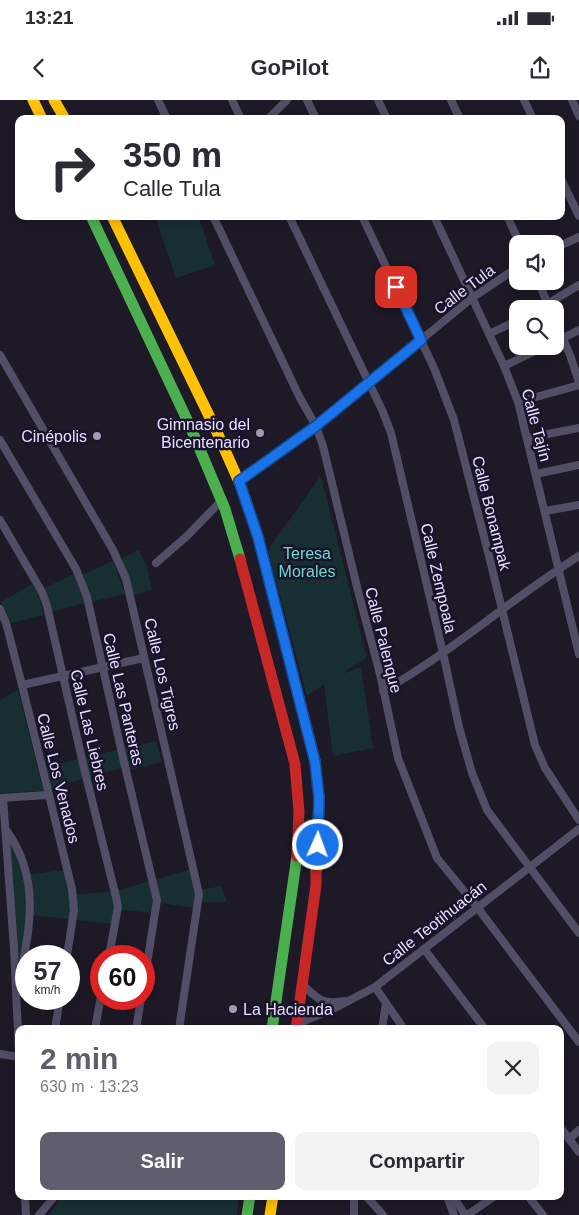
<!DOCTYPE html>
<html lang="es">
<head>
<meta charset="utf-8">
<style>
	:root { --surface:#fff; --page:#f2f2f3; --text:#2b2b33; --muted:#7c7c81; --accent:#605d6c }
	body { margin:0; font-family:Arial,sans-serif; background:var(--page); color:var(--text); height:100vh; display:flex; flex-direction:column; font-size:19px; white-space:nowrap }
	* { box-sizing:border-box; margin:0 }
	p { font-size:16px; color:var(--muted) }
	.icon { flex:none; width:28px; height:28px; fill:none; stroke:currentColor; stroke-width:2; stroke-linecap:round; stroke-linejoin:round }
	.map { position:relative; flex:1; overflow:hidden }
	.sheet { position:absolute; left:15px; top:925px; width:549px; height:175px; display:flex; flex-direction:column; background:var(--surface); border-radius:10px; box-shadow:0 2px 12px #0003 }
	.sheet>* { flex:none }
	.top-card { position:absolute; left:15px; top:15px; width:550px; height:105px; border-radius:10px; box-shadow:0 2px 12px #0003; background:#fff; color:var(--text); overflow:hidden }
	.tools { position:absolute; left:509px; top:135px; display:grid; gap:10px }
	.tools a { display:grid; place-items:center; width:55px; height:55px; border-radius:10px; background:var(--surface); box-shadow:0 2px 12px #0003; font-size:25px }
	.speed { position:absolute; left:15px; top:845px; display:flex; gap:10px; font-size:25px; font-weight:700; text-align:center }
	.speed>* { display:grid; place-content:center; width:65px; height:65px; border-radius:50%; background:var(--surface); box-shadow:0 2px 12px #0003; line-height:1 }
	.speed small { font-size:12px; font-weight:400 }
	.speed .limit { border:8px solid #d22; background:#fff; color:#111 }
	.pin { position:absolute; display:grid; place-items:center; width:42px; height:42px; color:#fff; margin:-21px; border-radius:10px; box-shadow:0 2px 8px #0006 }
	.me { position:absolute; width:55px; margin:-28px; rotate:2deg; stroke-linejoin:round; filter:drop-shadow(0 0 4px #0008) }
	.turn { display:flex; align-items:center; gap:18px; height:105px; padding:0 25px; font-size:22px }
	.turn .icon { width:65px; height:65px; stroke-width:2.5 }
	.turn b { display:block; font-size:35px; line-height:42px }
	.round { display:grid; place-items:center; flex:none; width:52px; height:52px; border-radius:10px; background:var(--page) }
	.summary { display:flex; align-items:center; justify-content:space-between; height:85px; padding:0 25px }
	h1 { font-size:30px; font-weight:700; line-height:38px; color:var(--accent) }
	.button { display:flex; gap:10px; margin-top:auto; padding:10px 25px }
	.button a { flex:1; height:58px; border-radius:10px; background:var(--accent); color:#fff; font-size:20px; font-weight:700; line-height:58px; text-align:center }
	.button a+a { background:var(--page); color:var(--text) }
	.status { display:flex; justify-content:space-between; align-items:center; height:35px; padding:0 25px; background:var(--surface); direction:ltr }
	.status svg { height:14px; fill:currentColor }
	header { display:flex; justify-content:space-between; align-items:center; height:65px; padding:0 25px; background:var(--surface); font-size:22px; font-weight:700 }
	.map>svg:first-child { display:block }
	.green { fill:#172f33 }
	.lines { fill:none; stroke-linecap:round; stroke-linejoin:round }
	.street { stroke:#524e66; stroke-width:8 }
	.fast { stroke:#4caf50; stroke-width:11 }
	.slow { stroke:#ffc107; stroke-width:11 }
	.jam { stroke:#c62828; stroke-width:11 }
	.route-casing { stroke:#114b97; stroke-width:12 }
	.route { stroke:#1a73e8; stroke-width:9 }
	.poi-dot { fill:#a09ab2; stroke:#1a132c; stroke-width:2 }
	.labels { text-anchor:middle; stroke-width:5; stroke-linejoin:round; paint-order:stroke }
	.street-label { font-size:16px; fill:#e6dffe; stroke:#1a132c }
	.poi-label { font-size:16px; fill:#e6dffe; stroke:#1a132c; text-anchor:end }
	.park-label { font-size:16px; fill:#6cdccd; stroke:#1a132c }
</style>
</head>
<body>
<div class="status"><b>13:21</b><svg viewBox="0 0 49 12"><path d="M0 12V9h3v3zM5 12V6h3v6zM10 12V3h3v9zM15 12V0h3v12zM26 1h20v11H26zM47 4h2v5h-2z"/></svg></div>
<header><svg class="icon" aria-label="back" viewBox="0 0 24 24"><path d="M15 5l-7 7 7 7"/></svg>GoPilot<svg class="icon" aria-label="share" viewBox="0 0 24 24"><path d="M12 15V3M7 8l5-5 5 5M5 13v7h14v-7"/></svg></header>
<div class="map">
<svg width="579" height="1115" viewBox="0 0 579 1115">
	<rect width="100%" height="100%" fill="#1d1926"/>
	<g class="green">
		<polygon points="165,116 198,116 215,165 176,178 156,119"/>
		<polygon points="321,376 367,558 341,574 361,567 373,648 333,656 324,584 307,596 268,450"/>
		<polygon points="139,450 147,467 152,490 132,496 121,459"/>
		<polygon points="113,461 125,494 91,502 82,475"/>
		<polygon points="73,474 85,503 52,512 45,488"/>
		<polygon points="32,484 38,494 44,515 11,523 1,502"/>
		<polygon points="18,589 43,691 0,693 0,600"/>
		<polygon points="156,641 162,662 126,671 125,667 51,688 45,667"/>
		<polygon points="8,738 15,744 24,775 64,770 69,795 115,791 189,770 196,793 194,808 161,803 153,813 116,809 114,824 31,815 17,866"/>
		<polygon points="221,786 227,802 202,802 202,790"/>
		<polygon points="62,1096 239,1096 237,1115 49,1115"/>
	</g>
	<g class="lines">
		<g class="street">
			<polyline points="158,0 167,19"/>
			<polyline points="232,0 241,19"/>
			<polyline points="307,0 316,19"/>
			<polyline points="378,0 387,19"/>
			<polyline points="451,0 460,19"/>
			<polyline points="524,0 533,19"/>
			<polyline points="572,0 579,16"/>
			<polyline points="268,19 287,0"/>
			<polyline points="561,79 579,116"/>
			<polyline points="213,116 300,298 316,326 323,346 358,491 380,574 398,658 437,758 477,807 579,942"/>
			<polyline points="289,116 383,312 391,333 443,553 459,627 472,673 487,710 579,833"/>
			<polyline points="362,116 434,268 454,320 490,460 535,645 545,668 579,720"/>
			<polyline points="434,116 504,266 518,302 579,554"/>
			<polyline points="507,116 520,144"/>
			<polyline points="555,148 579,137"/>
			<polyline points="538,181 550,209"/>
			<polyline points="539,209 579,185"/>
			<polyline points="555,220 570,255 579,282"/>
			<polyline points="489,234 518,220"/>
			<polyline points="555,242 579,230"/>
			<polyline points="0,255 113,450 126,479 199,794 179,929"/>
			<polyline points="504,266 546,246"/>
			<polyline points="518,302 579,285"/>
			<polyline points="527,338 579,328"/>
			<polyline points="0,340 76,469 87,497 123,658 157,800 144,883"/>
			<polyline points="536,374 579,365"/>
			<polyline points="239,381 316,326 472,198 518,167"/>
			<polyline points="545,411 579,405"/>
			<polyline points="0,420 42,492 47,506 84,668 116,797 118,807 109,856"/>
			<polyline points="156,463 187,436 222,400"/>
			<polyline points="0,509 6,523 22,585 72,789 74,810 67,856"/>
			<polyline points="22,585 144,558"/>
			<path d="M383 591C452 552 512 498 579 456"/>
			<polyline points="0,698 48,695"/>
			<polyline points="3,698 14,849 19,953"/>
			<path d="M7 731C41 780 30 828 19 881"/>
			<polyline points="424,849 485,929"/>
			<path d="M302 884C318 899 321 905 345 901"/>
			<polyline points="375,887 404,929"/>
			<polyline points="297,924 333,909 375,887 579,729"/>
			<polyline points="55,929 60,899"/>
			<polyline points="95,929 101,896"/>
			<polyline points="136,929 141,899"/>
			<polyline points="382,929 386,904"/>
			<polyline points="0,954 19,957"/>
			<polyline points="560,1027 579,1052"/>
			<polyline points="569,1039 579,1030"/>
			<polyline points="25,1096 26,1115"/>
			<polyline points="366,1096 383,1115"/>
			<polyline points="447,1096 454,1115"/>
			<polyline points="453,1096 465,1115"/>
			<polyline points="528,1096 543,1115"/>
			<polyline points="39,1115 55,1096"/>
			<polyline points="354,1115 354,1096"/>
			<polyline points="467,1115 495,1096"/>
		</g>
		<g class="fast">
			<polyline points="91,116 190,326 225,409 240,459"/>
			<polyline points="240,384 258,437 315,661 319,697 316,772"/>
			<polyline points="272,929 297,756"/>
			<polyline points="247,1115 250,1096"/>
		</g>
		<g class="slow">
			<polyline points="33,0 42,19"/>
			<polyline points="54,0 65,19"/>
			<polyline points="112,116 216,330 240,384"/>
			<polyline points="270,1115 273,1096"/>
		</g>
		<g class="jam">
			<polyline points="240,459 295,664 299,712 297,756"/>
			<polyline points="296,929 316,785 316,772"/>
		</g>
	</g>
	<g class="lines">
		<g class="route-casing">
			<polyline id="route" points="318,745 319,697 315,662 258,437 239,381 316,326 421,240 396,187"/>
		</g>
		<use href="#route" class="route"/>
	</g>
	<g class="poi-dot">
		<circle cx="260" cy="333" r="5"/>
		<circle cx="97" cy="336" r="5"/>
		<circle cx="233" cy="909" r="5"/>
	</g>
	<g class="labels">
		<g class="street-label">
			<text transform="translate(464 189) rotate(-37)" y="6">Calle Tula</text>
			<text transform="translate(537 325) rotate(75)" y="6">Calle Tajín</text>
			<text transform="translate(492 413) rotate(76)" y="6">Calle Bonampak</text>
			<text transform="translate(439 478) rotate(77)" y="6">Calle Zempoala</text>
			<text transform="translate(384 540) rotate(76)" y="6">Calle Palenque</text>
			<text transform="translate(163 574) rotate(77)" y="6">Calle Los Tigres</text>
			<text transform="translate(124 599) rotate(77)" y="6">Calle Las Panteras</text>
			<text transform="translate(90 630) rotate(77)" y="6">Calle Las Liebres</text>
			<text transform="translate(59 678) rotate(76)" y="6">Calle Los Venados</text>
			<text transform="translate(434 823) rotate(-38)" y="6">Calle Teotihuacán</text>
		</g>
		<g class="poi-label">
			<text x="250" y="330">Gimnasio del<tspan x="250" dy="18">Bicentenario</tspan></text>
			<text x="87" y="342">Cinépolis</text>
			<text x="243" y="915" text-anchor="start">La Hacienda</text>
		</g>
		<g class="park-label">
			<text x="307" y="459">Teresa<tspan x="307" dy="18">Morales</tspan></text>
		</g>
	</g>
</svg>
<div class="tools">
<a><svg class="icon" aria-label="sound" viewBox="0 0 24 24"><path d="M4 9h4l5-4v14l-5-4H4zM17 9q2 3 0 6"/></svg></a>
<a><svg class="icon" aria-label="search" viewBox="0 0 24 24"><circle cx="10" cy="10" r="6"/><path d="M15 15l6 6"/></svg></a>
</div>
<div class="speed"><div>57<small>km/h</small></div><div class="limit">60</div></div>
<div class="pin" style="left:396px;top:187px;background:#d93025"><svg class="icon" aria-label="arrive" viewBox="0 0 24 24"><path d="M6 21V4h12l-3 4 3 4H6"/></svg></div>
<svg class="me" style="left:318px;top:745px" viewBox="-20 -20 40 40"><circle r="17" fill="#1a73e8" stroke="#fff" stroke-width="3"/><path d="M0-11L8 9 0 5-8 9z" fill="#fff"/></svg>
<div class="top-card">
<div class="turn"><svg class="icon" aria-label="right" viewBox="0 0 24 24"><path d="M7 20v-9h11M14 6l5 5-5 5"/></svg><div><b>350 m</b>Calle Tula</div></div>
</div>
<section class="sheet">
<div class="summary"><div><h1>2 min</h1><p>630 m · 13:23</p></div><a class="round"><svg class="icon" aria-label="close" viewBox="0 0 24 24"><path d="M6 6l12 12M18 6L6 18"/></svg></a></div>
<div class="button"><a>Salir</a><a>Compartir</a></div>
</section>
</div>
</body>
</html>
